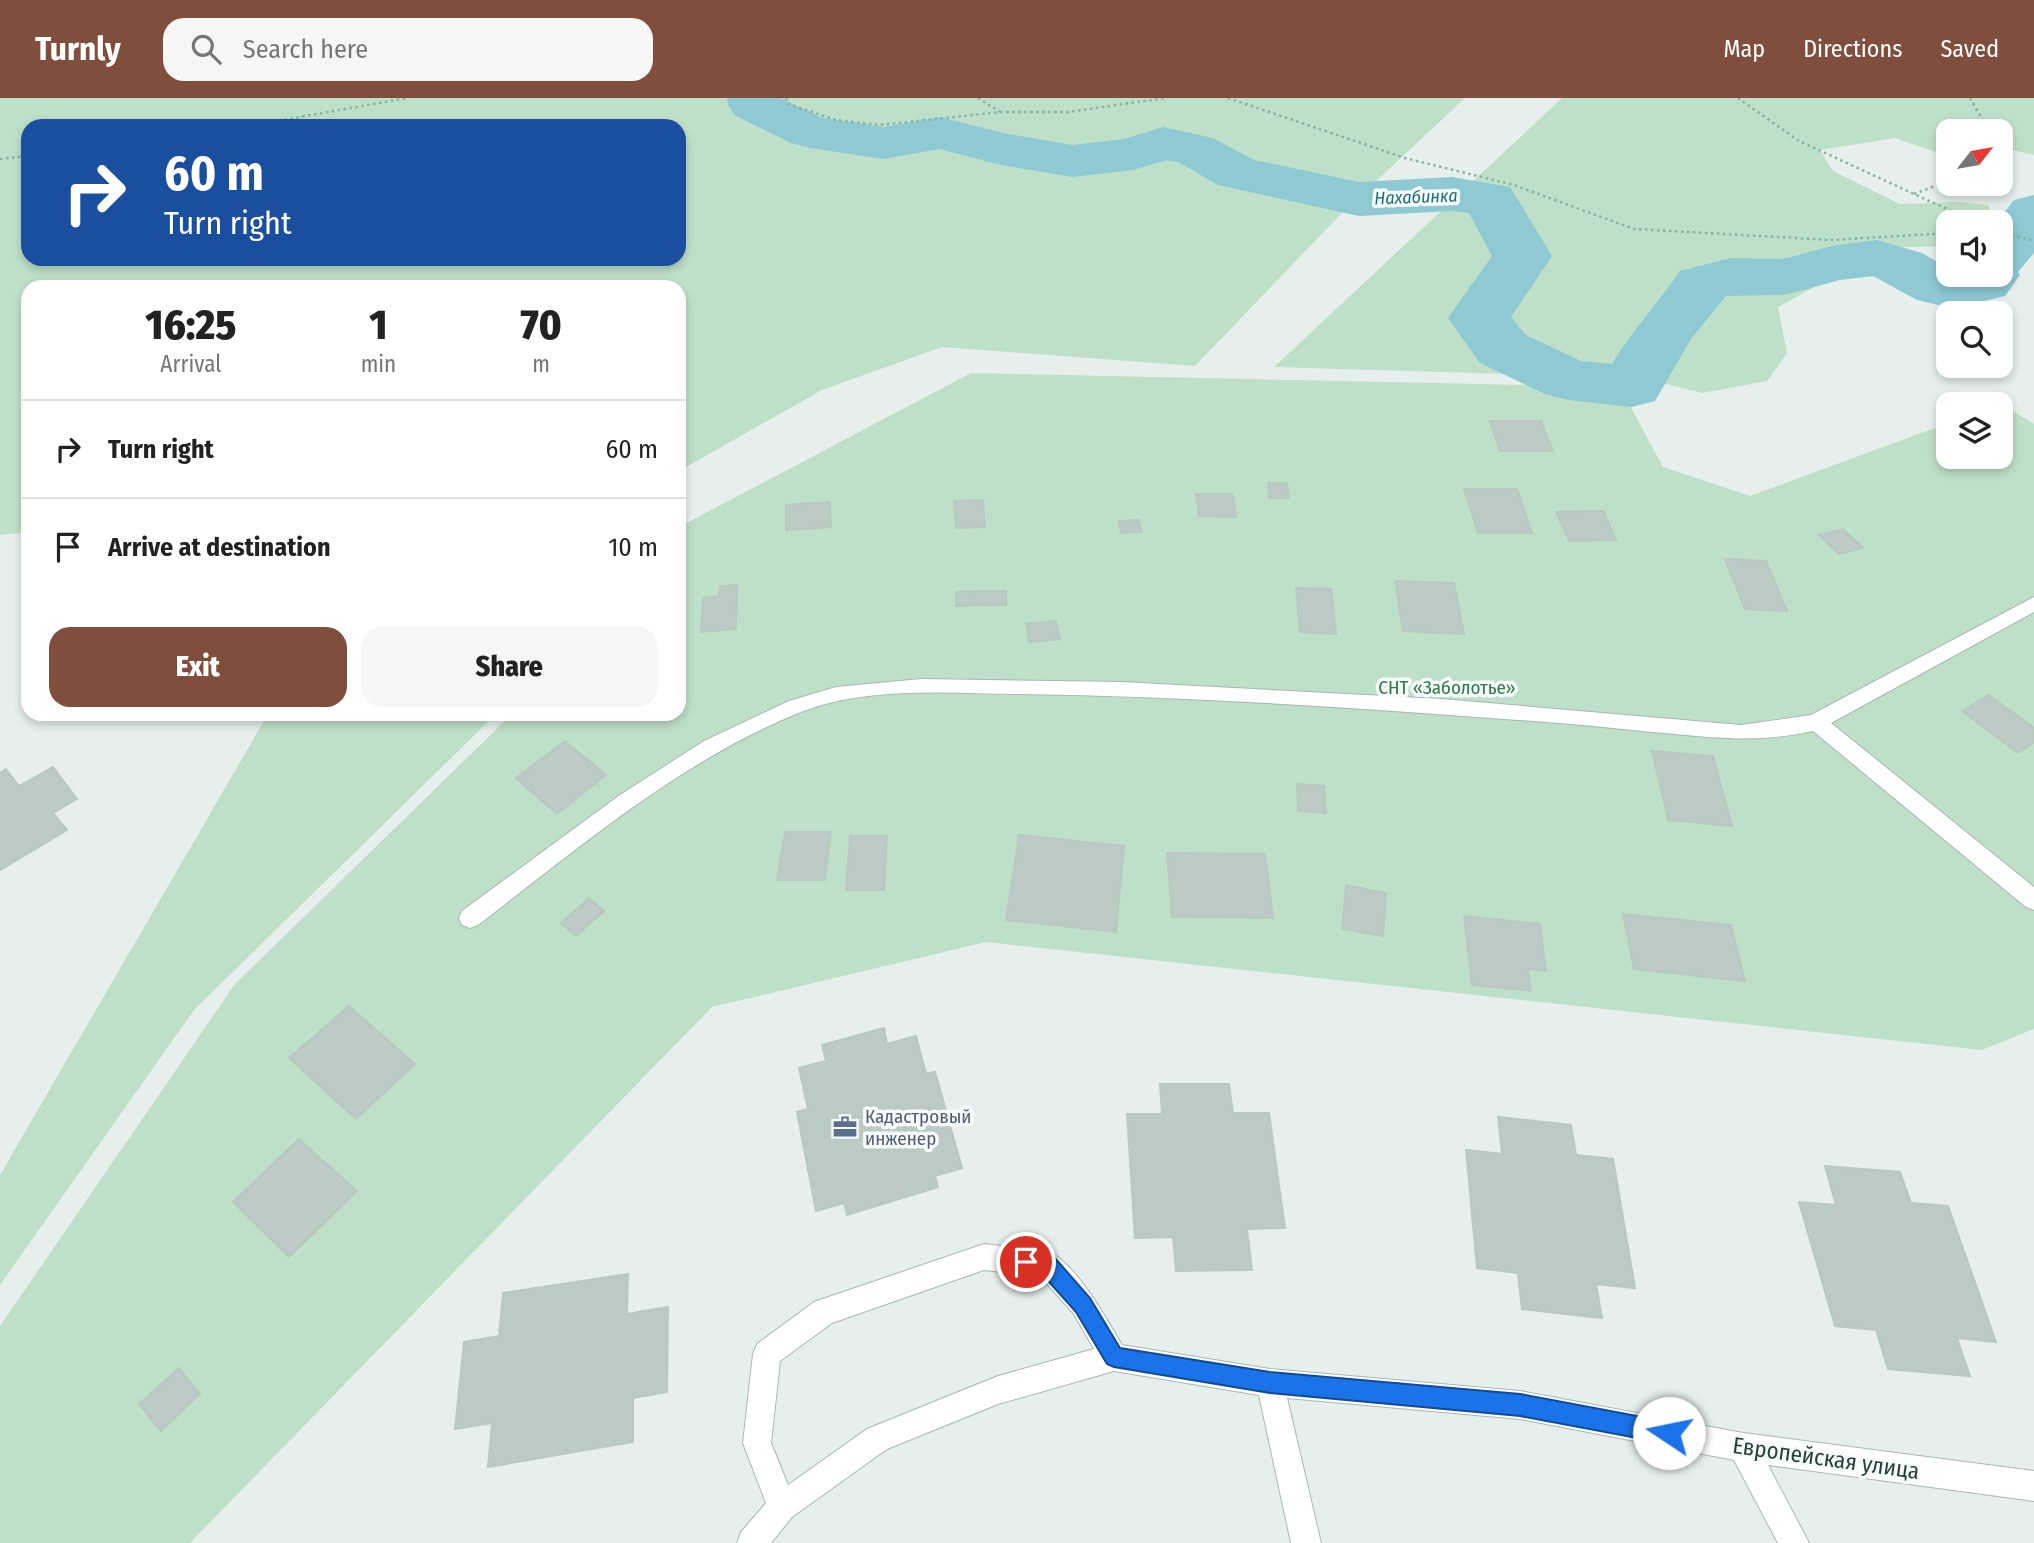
<!DOCTYPE html>
<html lang="en">
<head>
<meta charset="utf-8">
<style>
	:root { --surface:#fff; --page:#f6f6f6; --text:#222; --muted:#767676; --line:#e0e0e0; --accent:#804e3d }
	body { margin:0; font-family:"Fira Sans Condensed",sans-serif; background:var(--page); color:var(--text); height:100vh; display:flex; flex-direction:column; font-size:26px; white-space:nowrap }
	* { box-sizing:border-box; margin:0 }
	p { font-size:23px; color:var(--muted) }
	.icon { flex:none; width:38px; height:38px; fill:none; stroke:currentColor; stroke-width:2; stroke-linecap:round; stroke-linejoin:round }
	.map { position:relative; flex:1; overflow:hidden }
	.drawer { position:absolute; left:21px; top:182px; width:665px; height:441px; display:flex; flex-direction:column; background:var(--surface); border-radius:21px; box-shadow:0 4px 10px #0003 }
	.drawer>* { flex:none }
	.hud { position:absolute; left:21px; top:21px; width:665px; height:147px; border-radius:21px; box-shadow:0 4px 10px #0003; background:#1a4fa0; color:#fff; overflow:hidden }
	.needle { width:46px; rotate:59deg }
	.tools { position:absolute; left:1936px; top:21px; display:grid; gap:14px }
	.tools a { display:grid; place-items:center; width:77px; height:77px; border-radius:14px; background:var(--surface); box-shadow:0 4px 10px #0003; font-size:35px }
	.pin { position:absolute; display:grid; place-items:center; width:60px; height:60px; color:#fff; margin:-30px; border:4px solid #fff; border-radius:50%; box-shadow:0 2px 7px #0007 }
	.me { position:absolute; width:77px; margin:-38px; rotate:281deg; stroke-linejoin:round; filter:drop-shadow(0 0 5px #0008) }
	.turn { display:flex; align-items:center; gap:24px; height:147px; padding:0 28px; font-size:32px }
	.turn .icon { width:91px; height:91px; stroke-width:2.5 }
	.turn b { display:block; font-size:49px; line-height:60px }
	.eta { display:flex; justify-content:space-evenly; align-items:center; height:119px; text-align:center }
	.eta b { font-size:42px; font-weight:800; line-height:49px }
	.primary-button { display:flex; gap:14px; margin-top:auto; padding:14px 28px }
	.primary-button a { flex:1; height:80px; border-radius:21px; background:var(--accent); color:#fff; font-size:28px; font-weight:800; line-height:80px; text-align:center }
	.primary-button a+a { background:var(--page); color:var(--text) }
	ul { padding:0; list-style:none }
	li { display:flex; align-items:center; gap:21px; height:98px; padding:0 28px; border-top:2px solid var(--line) }
	li div { flex:1 }
	li b { display:block; font-size:26px }
	li em { font-style:normal }
	header { display:flex; align-items:center; gap:42px; box-sizing:border-box; height:98px; padding:0 35px; background:var(--accent); color:#fff }
	header strong { font-size:33px }
	nav { display:flex; gap:38px; margin-inline-start:auto; font-size:24px }
	.search { width:490px; height:63px; background:var(--page); display:flex; align-items:center; gap:18px; box-sizing:border-box; padding:0 24px; border-radius:21px; color:var(--muted); font-size:26px }
	.map>svg:first-child { display:block }
	.green { fill:#bfe0c8; fill-rule:evenodd }
	.lines { fill:none; stroke-linecap:round; stroke-linejoin:round }
	.river { fill:#8ec9d4; fill-rule:evenodd }
	.building { fill:#bbcac4; stroke:#b8c9c2; stroke-width:2 }
	.minor-casing { stroke:#a8b8b2; stroke-width:2 }
	.path { stroke:#86b3a5; stroke-width:2.5; stroke-dasharray:2.5 3.5; stroke-linecap:butt }
	.minor { fill:#fff; fill-rule:evenodd }
	.route { fill:#1a73e8; stroke:#114b97; stroke-width:2 }
	.labels { text-anchor:middle; stroke-width:7; stroke-linejoin:round; paint-order:stroke }
	.far-water-label { font-size:18px; font-style:italic; fill:#1c6f80; stroke:#f7fbf9 }
	.park-label { font-size:19px; fill:#2d7a4b; stroke:#f7fbf9 }
	.service-label { font-size:19px; fill:#4e5e75; stroke:#f7fbf9; text-anchor:start }
	.near-street-label { font-size:23px; fill:#24423a; stroke:#f7fbf9 }
</style>
</head>
<body>
<header>
<strong>Turnly</strong>
<div class="search"><svg class="icon" aria-label="search" viewBox="0 0 24 24"><circle cx="10" cy="10" r="6"/><path d="M15 15l6 6"/></svg>Search here</div>
<nav><a>Map</a><a>Directions</a><a>Saved</a></nav>
</header>
<div class="map">
<svg width="2034" height="1445" viewBox="0 0 2034 1445">
	<rect width="100%" height="100%" fill="#e6efeb"/>
	<g class="green">
		<path d="M0 0H1465L1341 116 1195 268 942 249 822 292 679 373V189H28V434L0 437ZM679 28V161H28V28Z"/>
		<polygon points="1562,0 2034,0 2034,57 2000,49 2000,33 1948,33 1948,58 1895,40 1820,52 1833,73 1900,106 1960,104 1988,107 1995,124 1948,124 1948,148 1877,150 1837,177 1778,209 1787,255 1767,283 1702,295 1643,280 1274,269"/>
		<polygon points="971,275 1620,289 1663,369 1750,398 1948,325 1948,359 2000,359 2001,306 2034,326 2034,931 1982,952 986,844 712,909 190,1445 0,1445 0,1228 235,886 512,616 679,616 679,429"/>
		<polygon points="268,616 496,616 194,912 0,1187 0,1077"/>
	</g>
	<g class="lines">
		<path class="river" d="M727 0H780L823 20 884 29 940 19 1003 35 1072 47 1124 41 1163 29 1213 40 1254 62 1359 84 1452 79 1510 89 1552 158 1511 219 1526 237 1581 263 1612 266C1632 233 1658 205 1680 173L1730 160 1783 161 1836 147 1877 142 1922 155 1948 170V177H2000V124H1997L2014 102 2034 97V155L2018 174 2020 177 2005 198 1984 203 1938 207 1917 202 1873 178 1840 182 1785 197 1726 198 1691 241 1655 303 1632 309 1568 302 1545 296 1480 265 1448 220 1492 158 1469 115 1452 113 1359 118 1218 87 1178 64 1167 62 1133 72 1072 79 1001 67 939 51 884 61 810 50 791 45 736 18 728 7Z"/>
	</g>
	<g class="building">
		<polygon points="1490,323 1541,323 1553,353 1500,353"/>
		<polygon points="1268,385 1287,385 1289,400 1269,400"/>
		<polygon points="1464,391 1517,391 1532,435 1478,435"/>
		<polygon points="1196,396 1233,396 1236,419 1199,418"/>
		<polygon points="983,402 985,429 956,430 954,403"/>
		<polygon points="830,404 831,429 786,432 786,407"/>
		<polygon points="1603,413 1616,442 1569,443 1556,414"/>
		<polygon points="1139,422 1141,434 1121,435 1119,423"/>
		<polygon points="1843,431 1863,450 1839,456 1819,437"/>
		<polygon points="1725,461 1766,463 1787,513 1745,511"/>
		<polygon points="1395,483 1454,485 1464,536 1403,533"/>
		<polygon points="737,487 736,531 701,534 703,500 719,498 720,488"/>
		<polygon points="1296,490 1331,491 1336,536 1300,534"/>
		<polygon points="1006,493 1006,507 956,508 956,494"/>
		<polygon points="1056,523 1060,541 1029,544 1026,526"/>
		<polygon points="1989,597 2034,630 2034,644 2018,655 1962,613"/>
		<polygon points="565,643 606,677 557,716 516,680"/>
		<polygon points="1652,653 1713,658 1732,728 1668,722"/>
		<polygon points="53,669 77,701 53,715 67,732 0,772 0,675 6,671 19,688"/>
		<polygon points="1297,686 1324,688 1326,715 1298,713"/>
		<polygon points="785,734 831,734 825,782 777,782"/>
		<polygon points="1019,737 1124,748 1116,834 1006,822"/>
		<polygon points="850,738 887,738 884,792 846,792"/>
		<polygon points="1167,755 1265,756 1273,820 1172,819"/>
		<polygon points="1346,787 1386,795 1383,838 1342,831"/>
		<polygon points="589,800 604,813 576,838 561,825"/>
		<polygon points="1623,816 1731,827 1745,883 1634,871"/>
		<polygon points="1464,818 1540,826 1546,873 1528,871 1531,893 1472,887"/>
		<polygon points="349,908 415,966 356,1021 289,960"/>
		<polygon points="884,930 887,946 916,938 926,976 935,974 962,1070 935,1078 938,1089 847,1117 844,1105 816,1113 797,1014 808,1011 799,970 826,963 822,947"/>
		<polygon points="1160,986 1229,986 1233,1015 1269,1015 1285,1130 1247,1131 1252,1172 1176,1173 1173,1139 1135,1140 1127,1016 1162,1016"/>
		<polygon points="1498,1019 1571,1027 1576,1057 1613,1061 1635,1190 1596,1186 1602,1220 1522,1211 1518,1175 1477,1170 1466,1052 1502,1056"/>
		<polygon points="299,1041 357,1093 289,1159 233,1104"/>
		<polygon points="1825,1068 1900,1074 1911,1105 1948,1108 1996,1244 1957,1240 1970,1278 1888,1271 1876,1232 1835,1228 1799,1104 1836,1107"/>
		<polygon points="628,1176 627,1216 668,1209 667,1294 633,1300 633,1344 488,1369 492,1325 455,1331 464,1244 499,1238 503,1195"/>
		<polygon points="179,1270 200,1296 161,1333 139,1306"/>
	</g>
	<g class="lines">
		<g class="minor-casing">
			<g id="minor">
				<path d="M2034 499V514L1831 625 2034 789V812L2026 809 1813 633C1753 646 1711 639 1652 634 1603 629 1553 624 1504 621 1342 609 1180 598 1018 596 948 595 867 588 801 614 681 662 580 749 478 827L470 830 462 827 459 820 462 813 620 697 704 643 789 603 836 589 921 581 1121 584 1442 601 1741 627 1811 617Z"/>
				<path d="M984 1146 1047 1153C1076 1165 1106 1220 1122 1247L1270 1271 1520 1293 1743 1335 2034 1373V1403L1768 1367 1809 1445H1778L1734 1362 1520 1321 1287 1300 1321 1445H1291L1259 1297 1114 1273 998 1306 887 1351 792 1419 771 1445H737L741 1434 766 1405 743 1345 753 1256 757 1246 814 1204ZM984 1172 1040 1178 1074 1216 1094 1251 998 1278 867 1331 788 1387 771 1345 780 1263 832 1225Z"/>
			</g>
		</g>
		<g class="path">
			<polyline points="786,0 788,6 836,22 879,27 1001,14 1068,14 1165,0"/>
			<polyline points="978,0 1000,14"/>
			<polyline points="1228,0 1405,60 1514,87 1634,131 1832,142 1948,135"/>
			<polyline points="1738,0 1799,43 1975,124"/>
			<polyline points="1970,0 1989,33"/>
			<polyline points="249,28 407,0"/>
			<polyline points="0,61 28,58"/>
			<polyline points="1914,96 1948,83"/>
			<polyline points="2000,134 2034,143"/>
		</g>
		<use href="#minor" class="minor"/>
	</g>
	<polygon class="route" points="1026,1154 1054,1159 1090,1200 1120,1250 1270,1274 1520,1296 1669,1324 1676,1327 1679,1335 1676,1343 1669,1346 1520,1318 1270,1295 1114,1269 1107,1266 1076,1214 1042,1176 1019,1171 1016,1164 1019,1157"/>
	<defs>
		<g id="office-bare" transform="scale(1.89)"><path d="M-6-3h4V-5.5h4V-3h4V5H-6ZM-1-4.5V-3h2v-1.5ZM-6 0V1H6V0Z" fill="#5c6f8a" stroke="#f7fbf9" stroke-width="2.5" paint-order="stroke"/></g>
	</defs>
	<g fill-rule="evenodd">
		<use href="#office-bare" x="845" y="1029"/>
	</g>
	<g class="labels">
		<g class="far-water-label">
			<text transform="translate(1416 99) rotate(-2)" y="6">Нахабинка</text>
		</g>
		<g class="park-label">
			<text x="1447" y="596">СНТ «Заболотье»</text>
		</g>
		<g class="service-label">
			<text x="865" y="1025">Кадастровый<tspan x="865" dy="22">инженер</tspan></text>
		</g>
		<g class="near-street-label">
			<text transform="translate(1826 1360) rotate(8)" y="8">Европейская улица</text>
		</g>
	</g>
</svg>
<div class="tools">
<a><svg class="needle" viewBox="-14 -14 28 28"><path d="M0-13l5 13h-10z" fill="#e53935"/><path d="M0 13l5-13h-10z" fill="#767676"/></svg></a>
<a><svg class="icon" aria-label="sound" viewBox="0 0 24 24"><path d="M4 9h4l5-4v14l-5-4H4zM17 9q2 3 0 6"/></svg></a>
<a><svg class="icon" aria-label="search" viewBox="0 0 24 24"><circle cx="10" cy="10" r="6"/><path d="M15 15l6 6"/></svg></a>
<a><svg class="icon" aria-label="layers" viewBox="0 0 24 24"><path d="M12 4l9 5-9 5-9-5zM3 14l9 5 9-5"/></svg></a>
</div>
<div class="pin" style="left:1026px;top:1164px;background:#d93025"><svg class="icon" aria-label="arrive" viewBox="0 0 24 24"><path d="M6 21V4h12l-3 4 3 4H6"/></svg></div>
<svg class="me" style="left:1669px;top:1335px" viewBox="-20 -20 40 40"><circle r="19" fill="#fff"/><path d="M0-13L10 11 0 6-10 11z" fill="#1a73e8"/></svg>
<div class="hud">
<div class="turn"><svg class="icon" aria-label="right" viewBox="0 0 24 24"><path d="M7 20v-9h11M14 6l5 5-5 5"/></svg><div><b>60 m</b>Turn right</div></div>
</div>
<section class="drawer">
<div class="eta">
<div><b>16:25</b><p>Arrival</p></div>
<div><b>1</b><p>min</p></div>
<div><b>70</b><p>m</p></div>
</div>
<ul>
<li><svg class="icon" aria-label="right" viewBox="0 0 24 24"><path d="M7 20v-9h11M14 6l5 5-5 5"/></svg><div><b>Turn right</b></div><em>60 m</em></li>
<li><svg class="icon" aria-label="arrive" viewBox="0 0 24 24"><path d="M6 21V4h12l-3 4 3 4H6"/></svg><div><b>Arrive at destination</b></div><em>10 m</em></li>
</ul>
<div class="primary-button"><a>Exit</a><a>Share</a></div>
</section>
</div>
</body>
</html>
